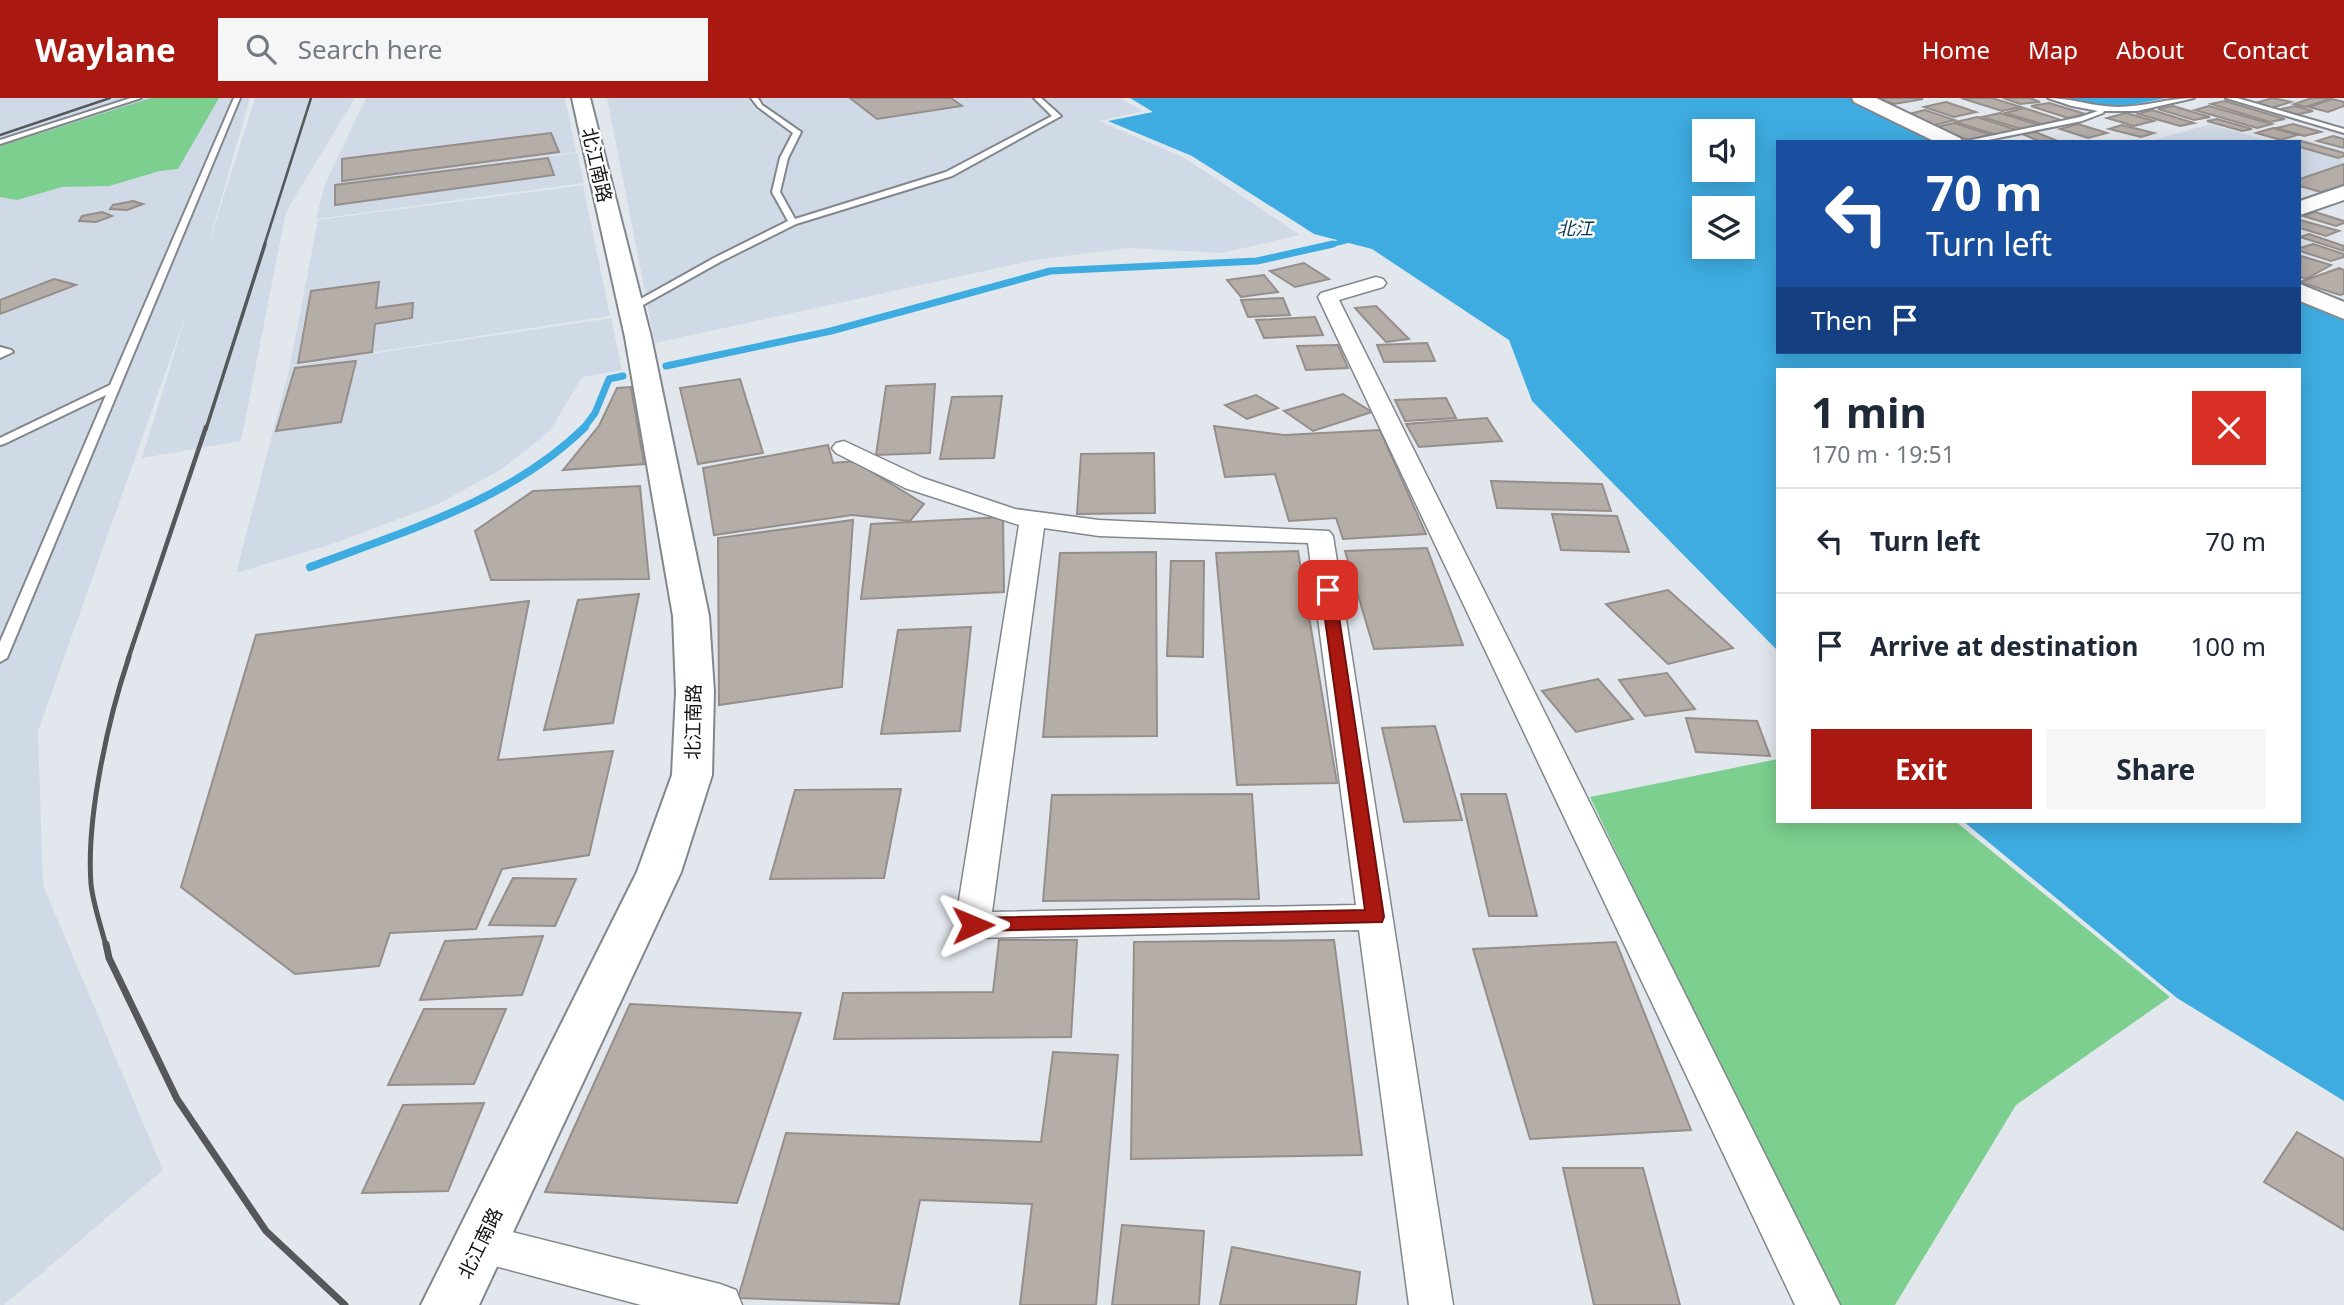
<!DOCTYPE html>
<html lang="en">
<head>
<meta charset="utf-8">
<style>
	:root { --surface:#fff; --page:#f6f6f7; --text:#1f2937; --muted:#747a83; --line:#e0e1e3; --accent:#aa1812 }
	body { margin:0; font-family:"Noto Sans","Noto Sans SC",sans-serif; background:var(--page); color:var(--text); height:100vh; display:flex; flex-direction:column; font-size:26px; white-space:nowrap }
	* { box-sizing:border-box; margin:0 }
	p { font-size:23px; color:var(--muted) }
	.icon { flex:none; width:38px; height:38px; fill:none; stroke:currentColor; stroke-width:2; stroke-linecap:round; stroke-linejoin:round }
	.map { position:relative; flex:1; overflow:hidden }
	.panel { position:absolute; left:1776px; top:270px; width:525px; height:455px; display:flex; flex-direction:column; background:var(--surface); border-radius:0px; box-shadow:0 4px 18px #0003 }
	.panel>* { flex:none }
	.banner { position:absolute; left:1776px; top:42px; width:525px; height:214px; border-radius:0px; box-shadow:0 4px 18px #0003; background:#1a4fa0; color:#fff; overflow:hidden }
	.fabs { position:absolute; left:1692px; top:21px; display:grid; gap:14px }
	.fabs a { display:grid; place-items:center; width:63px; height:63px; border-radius:0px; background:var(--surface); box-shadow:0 4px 18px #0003; font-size:35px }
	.pin { position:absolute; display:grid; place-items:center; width:60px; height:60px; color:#fff; margin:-30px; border-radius:14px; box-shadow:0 4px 10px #0006 }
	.me { position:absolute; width:77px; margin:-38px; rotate:89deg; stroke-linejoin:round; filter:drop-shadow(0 0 5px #0008) }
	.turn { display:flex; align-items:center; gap:24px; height:147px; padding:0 35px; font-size:32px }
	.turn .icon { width:91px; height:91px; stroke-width:2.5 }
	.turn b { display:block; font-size:49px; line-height:60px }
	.then { display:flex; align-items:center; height:66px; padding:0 35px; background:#0003; gap:14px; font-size:26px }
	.round { display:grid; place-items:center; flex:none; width:74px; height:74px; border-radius:0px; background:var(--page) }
	.overview { display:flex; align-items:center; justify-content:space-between; height:119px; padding:0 35px }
	h1 { font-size:42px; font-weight:700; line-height:52px }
	.button { display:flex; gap:14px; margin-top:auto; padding:14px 35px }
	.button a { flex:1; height:80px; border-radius:0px; background:var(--accent); color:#fff; font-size:28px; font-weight:700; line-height:80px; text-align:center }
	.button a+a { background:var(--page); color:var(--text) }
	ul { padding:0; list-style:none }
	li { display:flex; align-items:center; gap:21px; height:105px; padding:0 35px; border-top:2px solid var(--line) }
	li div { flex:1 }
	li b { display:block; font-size:26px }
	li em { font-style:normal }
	header { display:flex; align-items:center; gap:42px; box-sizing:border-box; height:98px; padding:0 35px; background:var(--accent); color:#fff }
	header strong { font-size:33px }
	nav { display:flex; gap:38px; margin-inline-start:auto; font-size:24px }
	.search { width:490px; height:63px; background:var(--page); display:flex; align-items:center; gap:18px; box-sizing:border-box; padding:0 24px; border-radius:0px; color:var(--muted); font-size:26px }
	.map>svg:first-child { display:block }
	.built { fill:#d0dae7 }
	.green { fill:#7ccf8f }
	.water { fill:#3eace1; fill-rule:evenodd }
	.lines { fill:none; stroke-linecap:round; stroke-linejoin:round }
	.stream-far2 { stroke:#3eace1; stroke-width:5 }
	.stream-far1 { stroke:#3eace1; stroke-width:7 }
	.stream { stroke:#3eace1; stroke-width:8 }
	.building { fill:#b4ada8; stroke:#958e8a; stroke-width:2 }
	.lane-casing { stroke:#82878d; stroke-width:4 }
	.street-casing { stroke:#82878d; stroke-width:3 }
	.secondary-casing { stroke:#82878d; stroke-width:4 }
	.lane { fill:#fff; fill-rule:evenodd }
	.street { fill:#fff; fill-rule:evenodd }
	.secondary { fill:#fff; fill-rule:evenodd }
	.rail-far4 { stroke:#55575b; stroke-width:2.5 }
	.rail-far3 { stroke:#55575b; stroke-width:3.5 }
	.rail-far2 { stroke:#55575b; stroke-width:4.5 }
	.rail-far1 { stroke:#55575b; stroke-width:5 }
	.rail { stroke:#55575b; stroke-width:7 }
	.route { fill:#aa1812; stroke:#6e100c; stroke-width:2 }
	.labels { text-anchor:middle; stroke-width:5; stroke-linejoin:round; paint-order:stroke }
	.far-water-label { font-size:18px; font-style:italic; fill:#05364b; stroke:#fff }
	.street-label { font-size:19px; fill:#121316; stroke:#fff }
</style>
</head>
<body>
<header>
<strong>Waylane</strong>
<div class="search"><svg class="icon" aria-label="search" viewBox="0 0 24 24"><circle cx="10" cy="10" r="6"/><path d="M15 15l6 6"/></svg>Search here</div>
<nav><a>Home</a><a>Map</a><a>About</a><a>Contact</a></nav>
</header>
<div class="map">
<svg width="2344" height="1207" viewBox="0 0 2344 1207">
	<rect width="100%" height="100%" fill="#e2e7ee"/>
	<g class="built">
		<polygon points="0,0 250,0 207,151 255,0 355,0 286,114 241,343 142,360 187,214 38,633 43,787 163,1072 4,1207 0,1207"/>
		<polygon points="366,0 565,0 576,54 419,75 577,55 584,85 316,121 325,86"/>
		<polygon points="607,0 1120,0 1143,13 1099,23 1183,59 1300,137 1222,155 1128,150 1035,162 655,245"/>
		<polygon points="2210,26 2273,44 2147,44"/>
		<polygon points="2297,40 2344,53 2344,61 2341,62 2344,64 2344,90 2323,97 2300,90 2300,44 2283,44"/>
		<polygon points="583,87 610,218 290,267 318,122"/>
		<polygon points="611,220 622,272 582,279 550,333 502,371 436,407 332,446 236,475 290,268"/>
	</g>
	<g class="green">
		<polygon points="151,0 219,0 178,71 160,73 109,88 62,89 17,102 0,99 0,48"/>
		<polygon points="1778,661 1778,723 1955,723 2170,899 2016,1007 1895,1207 1832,1207 1590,699"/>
	</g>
	<g class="water">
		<path d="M1130 0H1855L1937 44H1778V254H2300V204L2344 223V1003L2177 900 1963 723H2300V271H1778V553L1532 303 1509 242 1372 151 1314 136 1192 58 1108 23 1153 14ZM1704 33H1743V72H1704ZM1704 110H1743V149H1704Z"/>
		<polygon points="2067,0 2166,0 2115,10"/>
	</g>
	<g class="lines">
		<polyline class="stream-far2" points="1325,148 1354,141"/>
		<g class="stream-far1">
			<polyline points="666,268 831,233 1050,173 1257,163 1333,146"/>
			<polyline points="583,331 595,315 609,281 623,278"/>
		</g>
		<path class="stream" d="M310 469C405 433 511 402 585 329"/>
	</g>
	<g class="building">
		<polygon points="850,0 951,0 962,8 877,21"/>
		<polygon points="1878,0 1920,0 1923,1 1894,6"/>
		<polygon points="1961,0 1992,0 2021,9 2002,13"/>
		<polygon points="2003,0 2030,0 2040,4 2020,6"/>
		<polygon points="2273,0 2291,4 2271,10 2255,5"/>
		<polygon points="2312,0 2332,0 2306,9 2294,6"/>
		<polygon points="2332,1 2344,4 2344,8 2328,14 2309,9"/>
		<polygon points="2225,3 2285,21 2270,24 2211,6"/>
		<polygon points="1946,4 1976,14 1954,19 1924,9"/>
		<polygon points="2049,5 2086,16 2068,20 2031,8"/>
		<polygon points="2173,8 2210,19 2194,22 2158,11"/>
		<polygon points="2209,8 2272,26 2257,30 2195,12"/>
		<polygon points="2295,8 2313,13 2295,17 2277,12"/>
		<polygon points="2024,10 2061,22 2042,26 2005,15"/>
		<polygon points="1925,12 1955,22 1931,28 1901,18"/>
		<polygon points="2152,12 2194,25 2180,28 2138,16"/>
		<polygon points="2000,15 2039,27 2021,31 1982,19"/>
		<polygon points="2126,15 2154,23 2134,28 2107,20"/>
		<polygon points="1977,19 2017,32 1996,37 1956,24"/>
		<polygon points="2217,21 2252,31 2242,33 2207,23"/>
		<polygon points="1954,25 1991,37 1969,42 1933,30"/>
		<polygon points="2078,26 2107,35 2088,40 2060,31"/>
		<polygon points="2293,26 2321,34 2304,38 2276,30"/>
		<polygon points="2122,27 2154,35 2141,39 2109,31"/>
		<polygon points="2273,30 2297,37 2281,42 2256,35"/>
		<polygon points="2035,34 2060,44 2042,44 2022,36"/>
		<polygon points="551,35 559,54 342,83 342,61"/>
		<polygon points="2333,38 2344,41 2344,50 2317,43"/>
		<polygon points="2301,43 2344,55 2344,58 2338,60 2300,49 2300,44 2296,44"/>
		<polygon points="548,60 554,77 335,107 335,87"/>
		<polygon points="2344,66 2344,87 2321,94 2300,88 2300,81"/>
		<polygon points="133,103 143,106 127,112 110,111 113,107"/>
		<polygon points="102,114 112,118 96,124 79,123 82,118"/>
		<polygon points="2315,114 2344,123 2344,125 2336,128 2303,118"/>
		<polygon points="2300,122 2339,133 2326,138 2300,130"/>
		<polygon points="2309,136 2344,148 2344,153 2300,139"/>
		<polygon points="2313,146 2344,156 2344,159 2331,163 2300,153 2300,150"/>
		<polygon points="2301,158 2331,167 2306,181 2300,179"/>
		<polygon points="1304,165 1329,181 1295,189 1270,173"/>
		<polygon points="2339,170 2344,172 2344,196 2340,197 2300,184"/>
		<polygon points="1264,177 1278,194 1241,199 1227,182"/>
		<polygon points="54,181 76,187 0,216 0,202"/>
		<polygon points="379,184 376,210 413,205 412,220 375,226 372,254 298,265 311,193"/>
		<polygon points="1283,200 1290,217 1248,219 1241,202"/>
		<polygon points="1376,208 1409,241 1386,244 1355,210"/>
		<polygon points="1315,219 1323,237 1264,240 1256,222"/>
		<polygon points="1427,245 1435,263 1384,264 1377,247"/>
		<polygon points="1338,247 1348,270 1306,272 1297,248"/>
		<polygon points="356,263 341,324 276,333 295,270"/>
		<polygon points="740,281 763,355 698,366 680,290"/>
		<polygon points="935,286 930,355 876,357 886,288"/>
		<polygon points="631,289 644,366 563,372 599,328 617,290"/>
		<polygon points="1343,296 1372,314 1313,333 1284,313"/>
		<polygon points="1256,297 1278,310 1247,321 1225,307"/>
		<polygon points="1002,298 994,360 940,361 952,299"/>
		<polygon points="1446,300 1456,320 1405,323 1395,302"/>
		<polygon points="1487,320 1502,343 1419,349 1406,326"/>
		<polygon points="1214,328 1284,337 1380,332 1426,436 1343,441 1336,420 1289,423 1275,376 1225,379"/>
		<polygon points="828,347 833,365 854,363 924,406 910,423 852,417 714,437 703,370"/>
		<polygon points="1154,355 1155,415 1077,416 1081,356"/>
		<polygon points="1491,383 1602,386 1611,413 1497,410"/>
		<polygon points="640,388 649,481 491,482 475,433 533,393"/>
		<polygon points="1552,416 1617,418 1629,454 1561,452"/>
		<polygon points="1003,419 1004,494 861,501 871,426"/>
		<polygon points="853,422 842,589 719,607 718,440"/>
		<polygon points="1427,450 1463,547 1374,551 1345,453"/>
		<polygon points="1298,453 1337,685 1237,687 1216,455"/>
		<polygon points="1156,454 1157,638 1043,639 1060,455"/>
		<polygon points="1171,463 1204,463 1203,559 1167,558"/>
		<polygon points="1668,492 1733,550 1668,566 1606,506"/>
		<polygon points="639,496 613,625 544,632 578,502"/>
		<polygon points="529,503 498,662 613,653 589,757 502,771 476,831 390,835 379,868 295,876 181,789 256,537"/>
		<polygon points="971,529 960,633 881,636 898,532"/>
		<polygon points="1667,575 1695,611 1645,618 1619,582"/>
		<polygon points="1598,581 1633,621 1576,634 1542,593"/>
		<polygon points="1686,620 1757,623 1770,658 1696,654"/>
		<polygon points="1435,628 1462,722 1404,724 1382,630"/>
		<polygon points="901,691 884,780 770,781 795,692"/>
		<polygon points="1252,696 1259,801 1043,803 1052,697"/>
		<polygon points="1461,696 1506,696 1537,818 1489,818"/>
		<polygon points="513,780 576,781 555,828 489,827"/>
		<polygon points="543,838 522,897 420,902 445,843"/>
		<polygon points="999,842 1077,842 1071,939 834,941 843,895 993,894"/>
		<polygon points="1334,842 1362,1057 1131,1061 1134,844"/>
		<polygon points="1616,844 1691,1032 1530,1041 1473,851"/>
		<polygon points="630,906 801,915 737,1105 545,1094"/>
		<polygon points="424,911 506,911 474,986 388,987"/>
		<polygon points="1053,954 1118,957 1096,1207 1020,1207 1032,1106 920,1102 899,1206 738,1200 786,1035 1041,1044"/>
		<polygon points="484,1005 448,1093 362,1095 403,1007"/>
		<polygon points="2297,1034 2344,1061 2344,1132 2264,1084"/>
		<polygon points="1563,1070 1643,1070 1680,1207 1594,1207"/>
		<polygon points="1122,1127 1204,1133 1199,1207 1112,1207"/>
		<polygon points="1232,1149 1360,1174 1356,1207 1220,1207"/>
	</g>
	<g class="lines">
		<g class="lane-casing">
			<g id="lane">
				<polygon points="131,0 141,0 0,46 0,42"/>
				<polygon points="234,0 240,0 7,560 0,564 0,544 106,297 4,346 0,347 0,340 110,287"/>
				<polygon points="751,0 758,0 762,7 801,34 788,60 780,94 795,121 946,74 1052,18 1034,0 1041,0 1061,18 952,78 796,126 720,164 634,212 628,212 628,208 714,160 788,123 772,94 780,60 793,35 758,9"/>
				<path d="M2048 0C2071 0 2094 9 2118 9 2144 9 2169 0 2194 0L2137 13H2104L2103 15 2082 23 1978 44H1962L2080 19 2098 13 2072 8Z"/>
				<polygon points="2226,0 2237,0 2344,31 2344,35"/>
				<polygon points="0,249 11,252 13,254 0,260"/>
			</g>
		</g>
		<g class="street-casing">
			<g id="street">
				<polygon points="1376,179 1383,181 1386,185 1383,189 1339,202 1840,1207 1795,1207 1318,199 1321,195"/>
				<path d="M844 343 923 380 1015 411 1099 422 1329 433 1333 438 1453 1207H1409L1359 832 973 840 961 836 955 827 1019 427 905 390 836 355 832 350 836 345ZM1044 430 1099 438 1308 445 1356 807 992 814Z"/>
				<polygon points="480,1126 720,1186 736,1192 742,1207 641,1207 480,1164 465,1159 458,1145 465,1131"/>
			</g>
		</g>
		<g class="secondary-casing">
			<g id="secondary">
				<polygon points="572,0 590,0 651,239 709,518 714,594 712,677 681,774 479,1207 421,1207 637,774 672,677 676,594 673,518 625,239"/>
				<polygon points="1852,0 1876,0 1960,40 1963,44 1936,44 1854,4"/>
				<polygon points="2344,88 2344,102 2300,117 2300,103"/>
				<polygon points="2300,186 2344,204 2344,221 2300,203"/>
			</g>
		</g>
		<use href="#lane" class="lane"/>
		<use href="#street" class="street"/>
		<use href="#secondary" class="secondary"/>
		<g class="rail-far4">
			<polyline points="0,37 110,0"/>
			<polyline points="264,148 311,0"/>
		</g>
		<polyline class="rail-far3" points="206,331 265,146"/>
		<polyline class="rail-far2" points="128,561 206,329"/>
		<path class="rail-far1" d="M106 848C101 828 93 806 91 786 86 720 108 621 129 559"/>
		<polyline class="rail" points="106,846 109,860 177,1001 266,1133 345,1207"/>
	</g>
	<polygon class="route" points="1328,488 1335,492 1384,819 1382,824 973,833 966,831 963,827 966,822 973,820 1365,812 1321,492"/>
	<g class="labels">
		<g class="far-water-label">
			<text x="1575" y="137">北江</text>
		</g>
		<g class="street-label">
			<text transform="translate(597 67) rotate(77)" y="7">北江南路</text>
			<text transform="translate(693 624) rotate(-89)" y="7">北江南路</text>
			<text transform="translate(480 1145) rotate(-64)" y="7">北江南路</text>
		</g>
	</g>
</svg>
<div class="fabs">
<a><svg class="icon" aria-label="sound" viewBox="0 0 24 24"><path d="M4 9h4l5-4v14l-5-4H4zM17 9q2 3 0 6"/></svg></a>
<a><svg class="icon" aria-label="layers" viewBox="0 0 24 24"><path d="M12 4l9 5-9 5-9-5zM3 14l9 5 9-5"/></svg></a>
</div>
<div class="pin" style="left:1328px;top:492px;background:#d93025"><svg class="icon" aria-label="arrive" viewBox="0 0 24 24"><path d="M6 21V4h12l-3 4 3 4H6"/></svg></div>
<svg class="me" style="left:973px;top:827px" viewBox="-20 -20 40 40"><path d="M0-17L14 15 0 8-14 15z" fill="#aa1812" stroke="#fff" stroke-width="4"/></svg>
<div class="banner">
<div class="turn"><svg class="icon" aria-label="left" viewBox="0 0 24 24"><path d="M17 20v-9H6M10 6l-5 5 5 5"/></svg><div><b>70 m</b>Turn left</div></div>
<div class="then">Then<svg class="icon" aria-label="arrive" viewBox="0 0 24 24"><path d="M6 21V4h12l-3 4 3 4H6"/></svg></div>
</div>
<section class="panel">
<div class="overview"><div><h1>1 min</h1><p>170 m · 19:51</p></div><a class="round" style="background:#d93025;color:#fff"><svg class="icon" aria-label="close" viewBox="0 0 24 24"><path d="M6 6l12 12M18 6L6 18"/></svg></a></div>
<ul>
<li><svg class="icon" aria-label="left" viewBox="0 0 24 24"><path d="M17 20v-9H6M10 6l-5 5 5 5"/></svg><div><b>Turn left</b></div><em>70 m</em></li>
<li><svg class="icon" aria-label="arrive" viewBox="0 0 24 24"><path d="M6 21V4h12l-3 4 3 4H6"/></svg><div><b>Arrive at destination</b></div><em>100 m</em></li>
</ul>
<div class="button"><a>Exit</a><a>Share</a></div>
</section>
</div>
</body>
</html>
